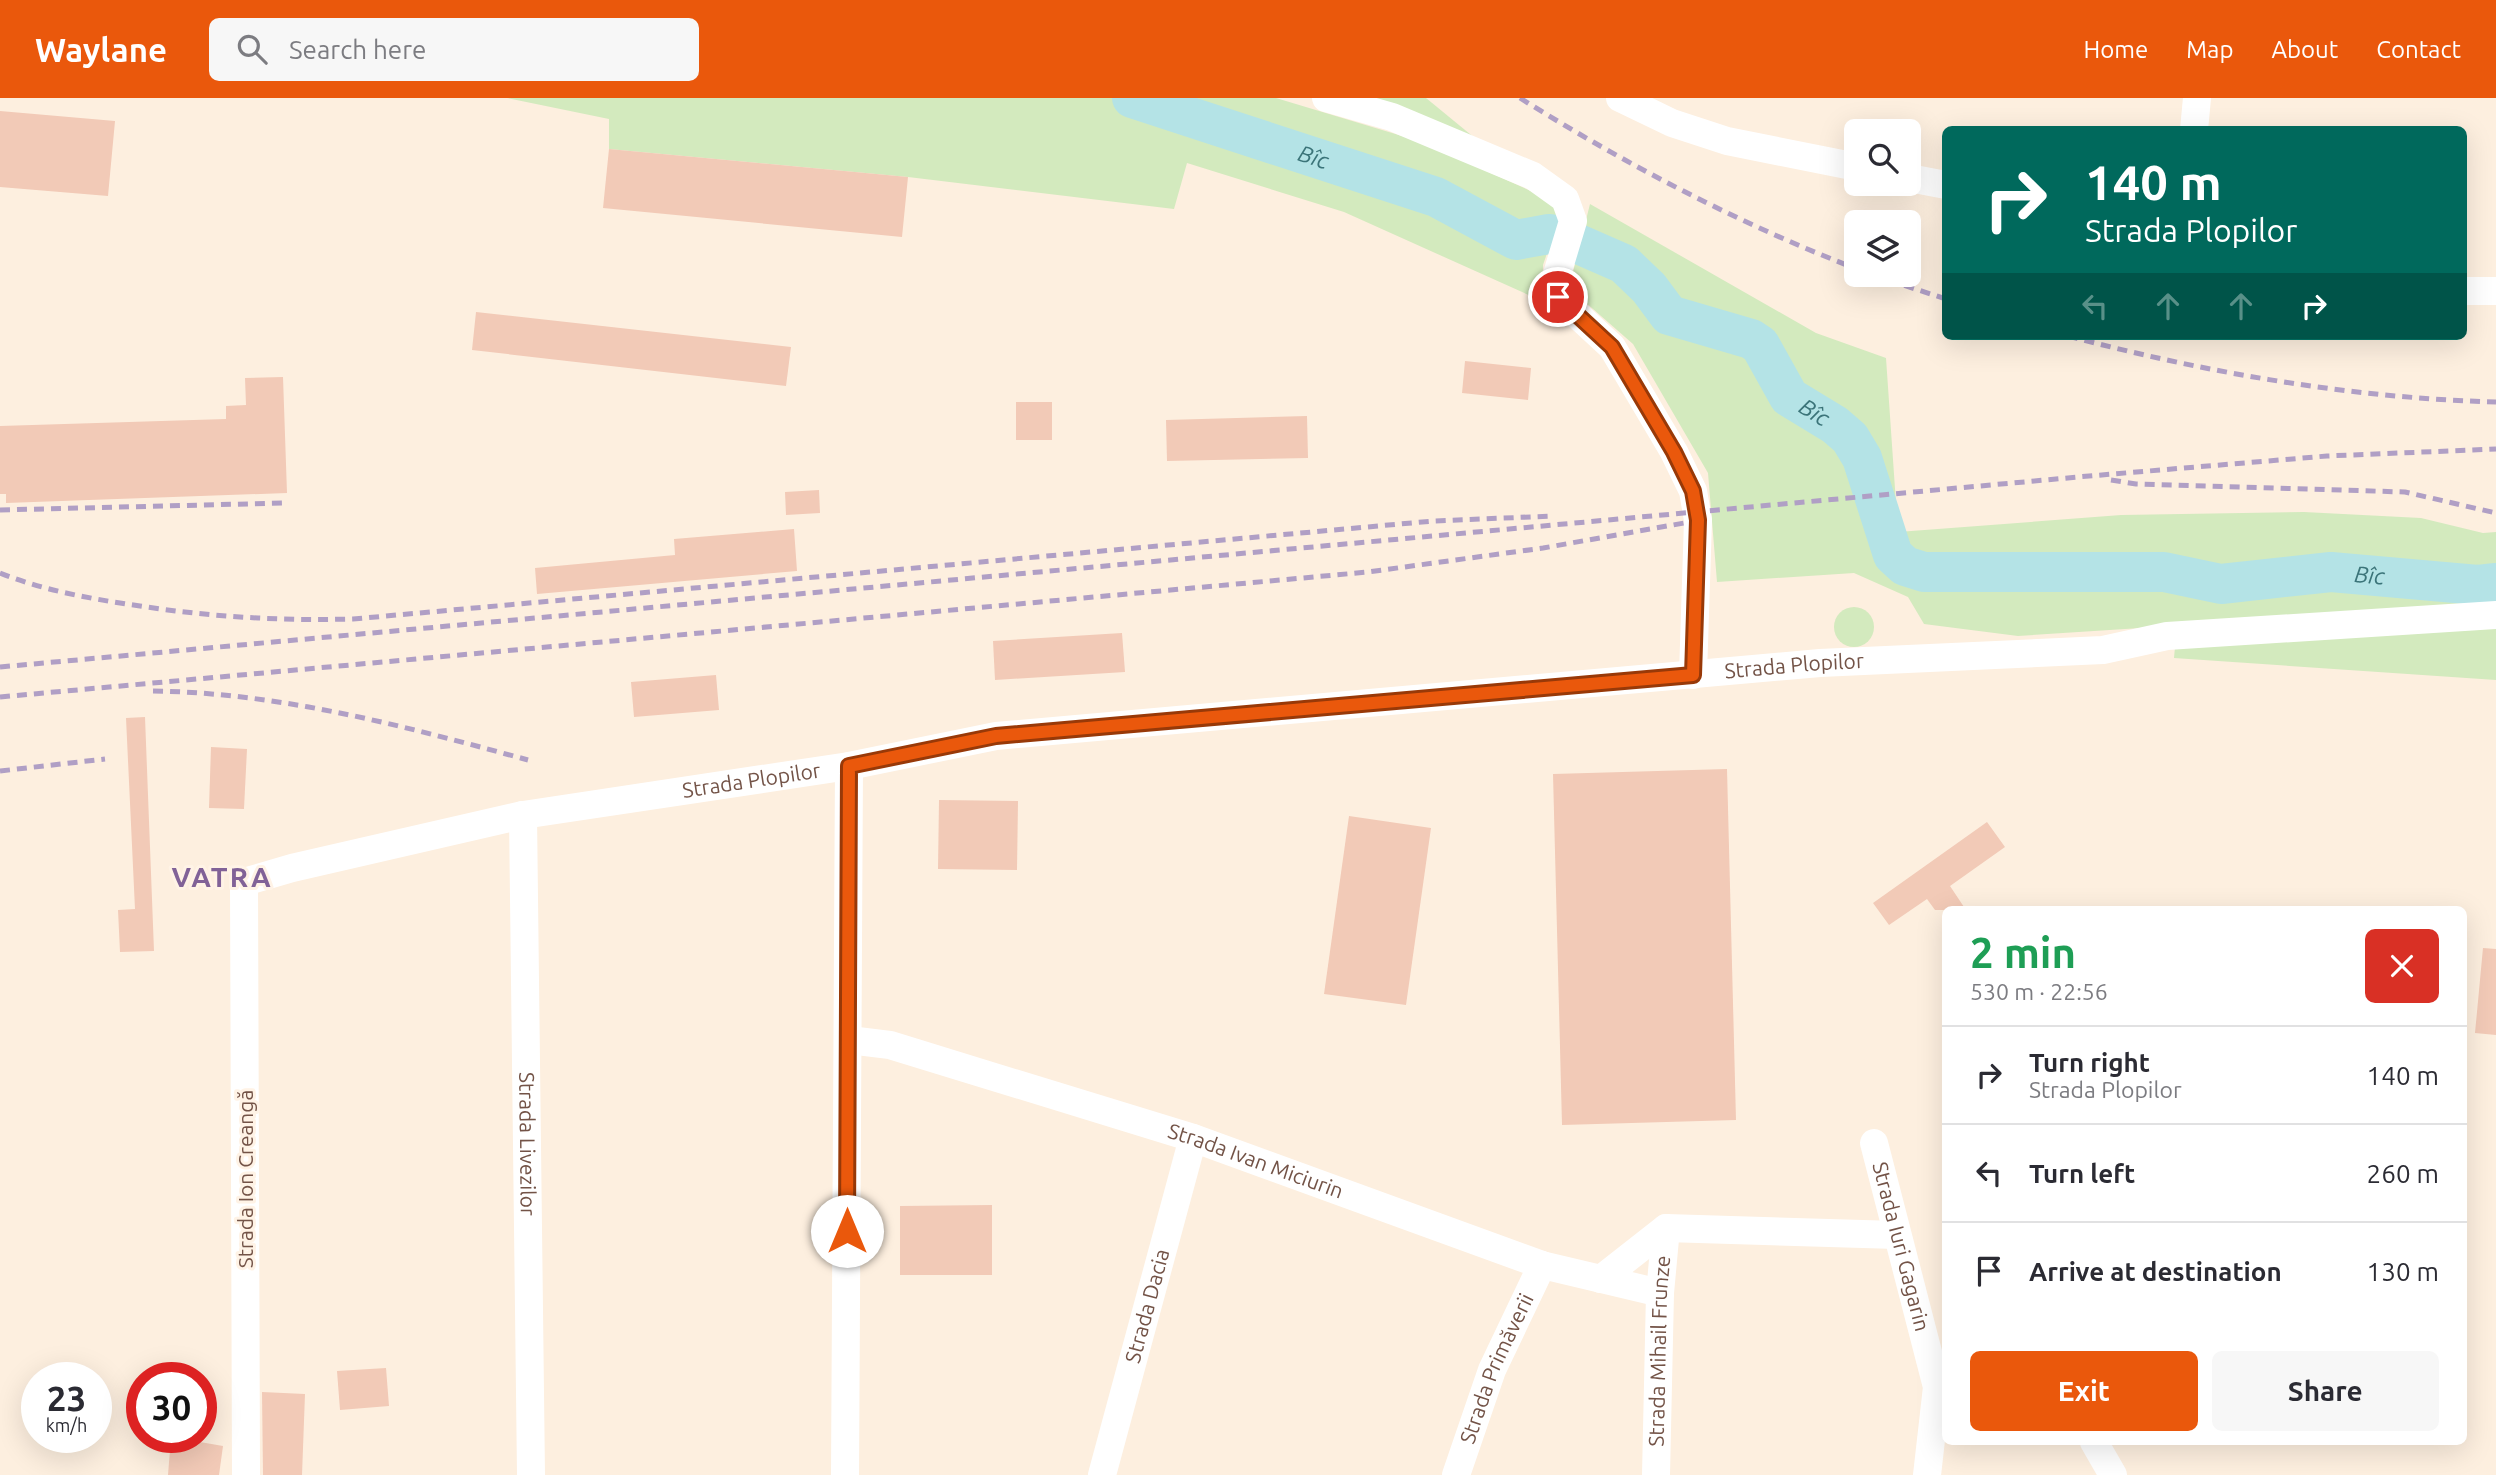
<!DOCTYPE html>
<html lang="en">
<head>
<meta charset="utf-8">
<style>
	:root { --surface:#fff; --page:#f7f7f7; --text:#2b2b33; --muted:#7c7c81; --line:#e1e1e2; --accent:#ea580c }
	body { margin:0; font-family:Ubuntu,sans-serif; background:var(--page); color:var(--text); height:100vh; display:flex; flex-direction:column; font-size:26px; white-space:nowrap }
	* { box-sizing:border-box; margin:0 }
	p { font-size:23px; color:var(--muted) }
	.icon { flex:none; width:38px; height:38px; fill:none; stroke:currentColor; stroke-width:2; stroke-linecap:round; stroke-linejoin:round }
	.map { position:relative; flex:1; overflow:hidden }
	.side { position:absolute; left:1942px; top:808px; width:525px; height:539px; display:flex; flex-direction:column; background:var(--surface); border-radius:10px; box-shadow:0 7px 28px #0002 }
	.side>* { flex:none }
	.top-card { position:absolute; left:1942px; top:28px; width:525px; height:214px; border-radius:10px; box-shadow:0 7px 28px #0002; background:#00695c; color:#fff; overflow:hidden }
	.tools { position:absolute; left:1844px; top:21px; display:grid; gap:14px }
	.tools a { display:grid; place-items:center; width:77px; height:77px; border-radius:10px; background:var(--surface); box-shadow:0 7px 28px #0002; font-size:35px }
	.speed { position:absolute; left:21px; top:1264px; display:flex; gap:14px; font-size:35px; font-weight:700; text-align:center }
	.speed>* { display:grid; place-content:center; width:91px; height:91px; border-radius:50%; background:var(--surface); box-shadow:0 7px 28px #0002; line-height:1 }
	.speed small { font-size:18px; font-weight:400 }
	.speed .limit { border:10px solid #d22; background:#fff; color:#111 }
	.pin { position:absolute; display:grid; place-items:center; width:60px; height:60px; color:#fff; margin:-30px; border:4px solid #fff; border-radius:50%; box-shadow:0 2px 7px #0007 }
	.me { position:absolute; width:77px; margin:-38px; rotate:0deg; stroke-linejoin:round; filter:drop-shadow(0 0 5px #0008) }
	.turn { display:flex; align-items:center; gap:24px; height:147px; padding:0 28px; font-size:32px }
	.turn .icon { width:91px; height:91px; stroke-width:2.5 }
	.turn b { display:block; font-size:49px; line-height:60px }
	.lanes { display:flex; align-items:center; height:66px; padding:0 28px; background:#0003; justify-content:center; gap:35px; direction:ltr }
	.lanes .off { opacity:.35 }
	.round { display:grid; place-items:center; flex:none; width:74px; height:74px; border-radius:10px; background:var(--page) }
	.summary { display:flex; align-items:center; justify-content:space-between; height:119px; padding:0 28px }
	h1 { font-size:42px; font-weight:700; line-height:52px; color:#1e9e55 }
	.button { display:flex; gap:14px; margin-top:auto; padding:14px 28px }
	.button a { flex:1; height:80px; border-radius:10px; background:var(--accent); color:#fff; font-size:28px; font-weight:700; line-height:80px; text-align:center }
	.button a+a { background:var(--page); color:var(--text) }
	ul { padding:0; list-style:none }
	li { display:flex; align-items:center; gap:21px; height:98px; padding:0 28px; border-top:2px solid var(--line) }
	li div { flex:1 }
	li b { display:block; font-size:26px }
	li em { font-style:normal }
	header { display:flex; align-items:center; gap:42px; box-sizing:border-box; height:98px; padding:0 35px; background:var(--accent); color:#fff }
	header strong { font-size:33px }
	nav { display:flex; gap:38px; margin-inline-start:auto; font-size:24px }
	.search { width:490px; height:63px; background:var(--page); display:flex; align-items:center; gap:18px; box-sizing:border-box; padding:0 24px; border-radius:10px; color:var(--muted); font-size:26px }
	.map>svg:first-child { display:block }
	.green { fill:#d3eabe }
	.lines { fill:none; stroke-linecap:round; stroke-linejoin:round }
	.river { stroke:#b4e3e6; stroke-width:40 }
	.building { fill:#f2cab7 }
	.minor { stroke:#fff; stroke-width:28 }
	.rail { stroke:#b09fc5; stroke-width:5; stroke-dasharray:10 7; stroke-linecap:butt }
	.route-casing { stroke:#983908; stroke-width:18 }
	.route { stroke:#ea580c; stroke-width:12 }
	.labels { text-anchor:middle; stroke-width:6; stroke-linejoin:round; paint-order:stroke }
	.street-label { font-size:21px; fill:#735347; stroke:#fff3e6 }
	.water-label { font-size:23px; font-style:italic; fill:#3b7479; stroke:#fff3e6 }
	.district-label { font-size:28px; font-weight:bold; letter-spacing:2px; fill:#816297; stroke:#fff3e6 }
</style>
</head>
<body>
<header>
<strong>Waylane</strong>
<div class="search"><svg class="icon" aria-label="search" viewBox="0 0 24 24"><circle cx="10" cy="10" r="6"/><path d="M15 15l6 6"/></svg>Search here</div>
<nav><a>Home</a><a>Map</a><a>About</a><a>Contact</a></nav>
</header>
<div class="map">
<svg width="2496" height="1377" viewBox="0 0 2496 1377">
	<rect width="100%" height="100%" fill="#fdefdf"/>
	<g class="green">
		<polygon points="507,0 1276,0 1422,44 1553,103 1560,117 1543,167 1542,203 1344,114 1187,65 1174,111 908,79 609,51 609,21"/>
		<polygon points="1350,0 1426,0 1476,41"/>
		<polygon points="1590,106 1816,235 1886,260 1898,434 2121,417 2304,414 2421,420 2483,435 2496,434 2496,507 2018,538 1924,526 1908,499 1854,475 1717,484 1708,375 1633,246 1569,190"/>
		<circle cx="1854" cy="529" r="20"/>
		<polygon points="2496,527 2496,582 2174,560 2175,549"/>
	</g>
	<g class="lines">
		<path class="river" id="s1" d="M1132 0 1436 99 1516 142 1549 136 1560 138 1624 166 1649 190 1669 217 1751 241 1760 247 1789 299 1835 327 1850 340 1862 360 1893 457 1905 468 1924 474H2164L2221 486 2331 474 2478 487 2496 485"/>
	</g>
	<g class="building">
		<polygon points="0,13 115,23 108,98 0,89"/>
		<polygon points="609,51 908,79 902,139 603,110"/>
		<polygon points="476,214 791,249 786,288 472,252"/>
		<polygon points="1465,263 1531,270 1528,302 1462,295"/>
		<polygon points="283,279 287,395 6,405 6,396 0,396 0,328 226,321 226,308 246,307 245,280"/>
		<rect x="1016" y="304" width="36" height="38"/>
		<polygon points="1307,318 1308,360 1167,363 1166,322"/>
		<polygon points="819,392 820,415 786,417 785,394"/>
		<polygon points="794,431 797,473 537,496 535,470 675,457 674,441"/>
		<polygon points="1122,535 1125,574 995,582 993,543"/>
		<polygon points="716,577 719,612 634,619 631,584"/>
		<polygon points="145,619 154,853 120,854 118,812 135,811 126,620"/>
		<polygon points="211,649 247,651 244,711 209,710"/>
		<polygon points="1727,671 1736,1022 1562,1027 1553,676"/>
		<polygon points="939,702 1018,703 1017,772 938,771"/>
		<polygon points="1349,718 1431,730 1406,907 1324,896"/>
		<polygon points="1987,724 2005,749 1950,788 1966,812 1935,812 1927,801 1889,827 1873,805"/>
		<polygon points="2483,850 2496,851 2496,937 2475,935"/>
		<polygon points="992,1107 992,1177 900,1177 900,1108"/>
		<polygon points="386,1270 389,1308 340,1312 337,1273"/>
		<polygon points="262,1294 305,1296 302,1377 263,1377"/>
		<polygon points="171,1339 223,1348 219,1377 168,1377"/>
	</g>
	<g class="lines">
		<g class="minor">
			<polyline points="1326,0 1392,19 1533,78 1565,101 1573,123 1554,186 1558,199 1612,249 1674,354 1693,393 1698,422 1693,577"/>
			<polyline points="1620,0 1672,25 1727,43 1857,69"/>
			<polyline points="2194,32 2197,0"/>
			<polyline points="1909,80 1946,87"/>
			<polyline points="2464,193 2496,193"/>
			<path id="s2" d="M523 717 531 1377"/>
			<path id="s3" d="M849 942 890 947 1193 1040 1542 1167 1660 1195"/>
			<path id="s4" d="M1874 1045 1937 1289 1927 1377"/>
			<polyline points="1601,1181 1666,1130 1897,1137"/>
			<polyline points="2094,1344 2113,1377"/>
			<path id="s5" d="M246 1377 244 784 292 770 523 717 849 668 996 638 1820 565 2103 552 2167 538 2496 517"/>
			<polyline points="845,1377 849,668"/>
			<path id="s6" d="M1102 1377 1193 1040"/>
			<path id="s7" d="M1456 1377 1492 1272 1542 1167"/>
			<path id="s8" d="M1656 1377 1660 1195 1666 1130"/>
		</g>
		<g class="rail">
			<path d="M1520 0C1627 67 1740 126 1857 171"/>
			<polyline points="1872,177 1946,201"/>
			<path d="M2068 238C2207 275 2352 300 2496 304"/>
			<polyline points="2111,382 2136,386 2405,394 2496,415"/>
			<polyline points="0,412 284,405"/>
			<path d="M0 475C45 493 92 501 140 508 212 519 281 523 353 521L1433 423 1553 418"/>
			<polyline points="0,569 2089,378 2327,358 2496,351"/>
			<path d="M153 593C282 595 404 628 528 662"/>
			<polyline points="0,599 1368,474 1543,450 1684,425"/>
			<polyline points="0,673 105,661"/>
		</g>
	</g>
	<g class="lines">
		<g class="route-casing">
			<polyline id="route" points="847,1133 849,668 996,638 1693,577 1698,422 1693,393 1674,354 1612,249 1558,199"/>
		</g>
		<use href="#route" class="route"/>
	</g>
	<g class="labels">
		<g class="street-label">
			<text dy="7" stroke="none"><textPath href="#s5" startOffset="2161">Strada Plopilor</textPath></text>
			<text dy="7" stroke="none"><textPath href="#s5" startOffset="1111">Strada Plopilor</textPath></text>
			<text dy="7" stroke="none"><textPath href="#s2" startOffset="329">Strada Livezilor</textPath></text>
			<text dy="7" stroke="none"><textPath href="#s3" startOffset="425">Strada Ivan Miciurin</textPath></text>
			<text transform="translate(246 1081) rotate(-90)" y="7">Strada Ion Creangă</text>
			<text dy="7" stroke="none"><textPath href="#s4" startOffset="107">Strada Iuri Gagarin</textPath></text>
			<text dy="7" stroke="none"><textPath href="#s6" startOffset="175">Strada Dacia</textPath></text>
			<text dy="7" stroke="none"><textPath href="#s8" startOffset="124">Strada Mihail Frunze</textPath></text>
			<text dy="7" stroke="none"><textPath href="#s7" startOffset="114">Strada Primăverii</textPath></text>
		</g>
		<g class="water-label">
			<text dy="8" stroke="none"><textPath href="#s1" startOffset="191">Bîc</textPath></text>
			<text dy="8" stroke="none"><textPath href="#s1" startOffset="779">Bîc</textPath></text>
			<text dy="8" stroke="none"><textPath href="#s1" startOffset="1432">Bîc</textPath></text>
		</g>
		<g class="district-label">
			<text x="222" y="789">VATRA</text>
		</g>
	</g>
</svg>
<div class="tools">
<a><svg class="icon" aria-label="search" viewBox="0 0 24 24"><circle cx="10" cy="10" r="6"/><path d="M15 15l6 6"/></svg></a>
<a><svg class="icon" aria-label="layers" viewBox="0 0 24 24"><path d="M12 4l9 5-9 5-9-5zM3 14l9 5 9-5"/></svg></a>
</div>
<div class="speed"><div>23<small>km/h</small></div><div class="limit">30</div></div>
<div class="pin" style="left:1558px;top:199px;background:#d93025"><svg class="icon" aria-label="arrive" viewBox="0 0 24 24"><path d="M6 21V4h12l-3 4 3 4H6"/></svg></div>
<svg class="me" style="left:847px;top:1133px" viewBox="-20 -20 40 40"><circle r="19" fill="#fff"/><path d="M0-13L10 11 0 6-10 11z" fill="#ea580c"/></svg>
<div class="top-card">
<div class="turn"><svg class="icon" aria-label="right" viewBox="0 0 24 24"><path d="M7 20v-9h11M14 6l5 5-5 5"/></svg><div><b>140 m</b>Strada Plopilor</div></div>
<div class="lanes"><svg class="icon off" aria-label="left" viewBox="0 0 24 24"><path d="M17 20v-9H6M10 6l-5 5 5 5"/></svg><svg class="icon off" aria-label="ahead" viewBox="0 0 24 24"><path d="M12 20V5M6 11l6-6 6 6"/></svg><svg class="icon off" aria-label="ahead" viewBox="0 0 24 24"><path d="M12 20V5M6 11l6-6 6 6"/></svg><svg class="icon" aria-label="right" viewBox="0 0 24 24"><path d="M7 20v-9h11M14 6l5 5-5 5"/></svg></div>
</div>
<section class="side">
<div class="summary"><div><h1>2 min</h1><p>530 m · 22:56</p></div><a class="round" style="background:#d93025;color:#fff"><svg class="icon" aria-label="close" viewBox="0 0 24 24"><path d="M6 6l12 12M18 6L6 18"/></svg></a></div>
<ul>
<li><svg class="icon" aria-label="right" viewBox="0 0 24 24"><path d="M7 20v-9h11M14 6l5 5-5 5"/></svg><div><b>Turn right</b><p>Strada Plopilor</p></div><em>140 m</em></li>
<li><svg class="icon" aria-label="left" viewBox="0 0 24 24"><path d="M17 20v-9H6M10 6l-5 5 5 5"/></svg><div><b>Turn left</b></div><em>260 m</em></li>
<li><svg class="icon" aria-label="arrive" viewBox="0 0 24 24"><path d="M6 21V4h12l-3 4 3 4H6"/></svg><div><b>Arrive at destination</b></div><em>130 m</em></li>
</ul>
<div class="button"><a>Exit</a><a>Share</a></div>
</section>
</div>
</body>
</html>
